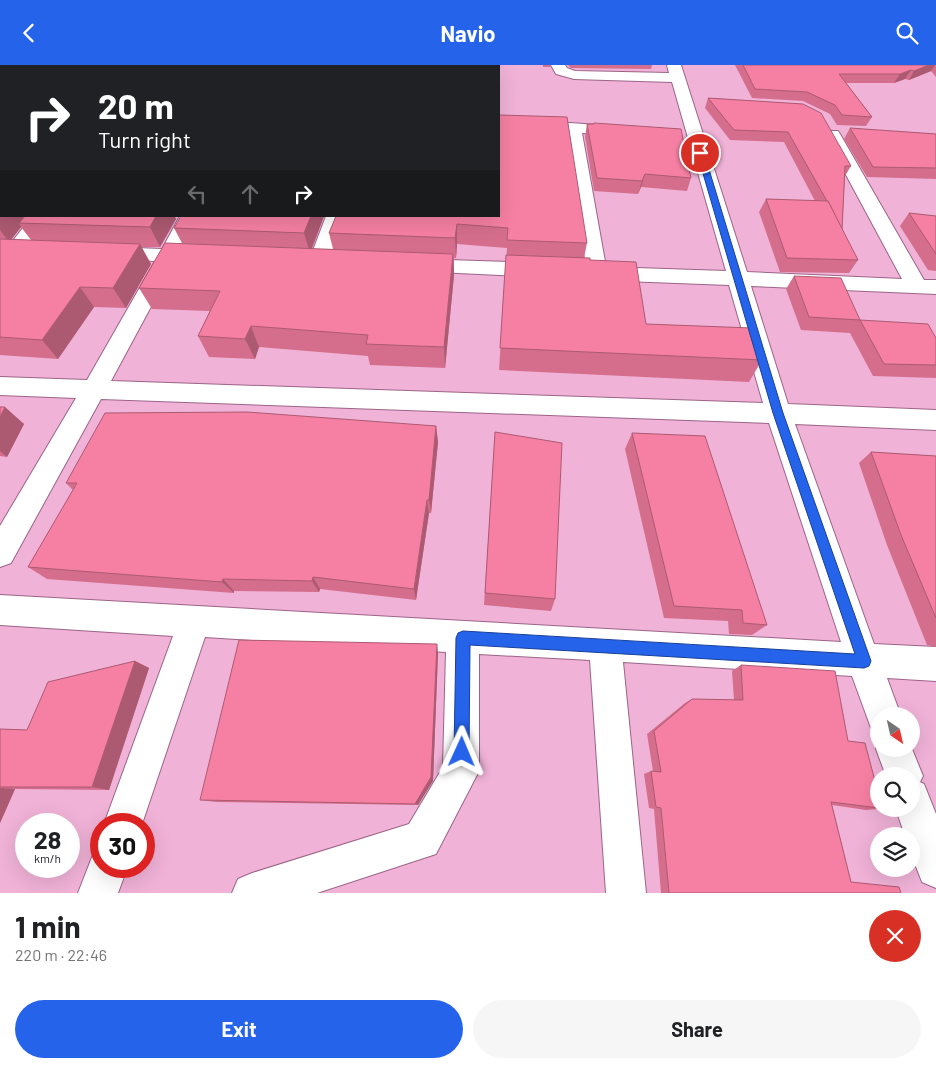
<!DOCTYPE html>
<html lang="en">
<head>
<meta charset="utf-8">
<style>
	:root { --surface:#fff; --page:#f6f6f6; --text:#202124; --muted:#757577; --accent:#2563eb }
	body { margin:0; font-family:Barlow,sans-serif; background:var(--page); color:var(--text); height:100vh; display:flex; flex-direction:column; font-size:19px; white-space:nowrap }
	* { box-sizing:border-box; margin:0 }
	p { font-size:16px; color:var(--muted) }
	.icon { flex:none; width:28px; height:28px; fill:none; stroke:currentColor; stroke-width:2; stroke-linecap:round; stroke-linejoin:round }
	.map { position:relative; height:828px; overflow:hidden }
	.drawer { display:flex; flex-direction:column; background:var(--surface); flex:1 }
	.drawer>* { flex:none }
	.guide { position:absolute; left:0px; top:0px; width:500px; height:152px; box-shadow:0 5px 20px #0002; background:#202124; color:#fff; overflow:hidden }
	.needle { width:32px; rotate:146deg }
	.fabs { position:absolute; left:870px; top:642px; display:grid; gap:10px }
	.fabs a { display:grid; place-items:center; width:50px; height:50px; border-radius:50%; background:var(--surface); box-shadow:0 5px 20px #0002; font-size:25px }
	.speed { position:absolute; left:15px; top:748px; display:flex; gap:10px; font-size:25px; font-weight:700; text-align:center }
	.speed>* { display:grid; place-content:center; width:65px; height:65px; border-radius:50%; background:var(--surface); box-shadow:0 5px 20px #0002; line-height:1 }
	.speed small { font-size:12px; font-weight:400 }
	.speed .limit { border:8px solid #d22; background:#fff; color:#111 }
	.pin { position:absolute; display:grid; place-items:center; width:42px; height:42px; color:#fff; margin:-21px; border:2px solid #fff; border-radius:50%; box-shadow:0 1px 5px #0007 }
	.me { position:absolute; width:55px; margin:-28px; rotate:1deg; stroke-linejoin:round; filter:drop-shadow(0 0 4px #0008) }
	.turn { display:flex; align-items:center; gap:18px; height:105px; padding:0 15px; font-size:22px }
	.turn .icon { width:65px; height:65px; stroke-width:2.5 }
	.turn b { display:block; font-size:35px; line-height:42px }
	.lanes { display:flex; align-items:center; height:48px; padding:0 15px; background:#0003; justify-content:center; gap:25px; direction:ltr }
	.lanes .off { opacity:.35 }
	.round { display:grid; place-items:center; flex:none; width:52px; height:52px; border-radius:26px; background:var(--page) }
	.overview { display:flex; align-items:center; justify-content:space-between; height:85px; padding:0 15px }
	h1 { font-size:30px; font-weight:700; line-height:38px }
	.primary-button { display:flex; gap:10px; margin-top:auto; padding:10px 15px }
	.primary-button a { flex:1; height:58px; border-radius:30px; background:var(--accent); color:#fff; font-size:20px; font-weight:700; line-height:58px; text-align:center }
	.primary-button a+a { background:var(--page); color:var(--text) }
	header { display:flex; justify-content:space-between; align-items:center; height:65px; padding:0 15px; background:var(--accent); color:#fff; font-size:22px; font-weight:700 }
	.map>svg:first-child { display:block }
	.lines { fill:none; stroke-linecap:round; stroke-linejoin:round }
	.minor-casing { stroke:#9c6487; stroke-width:2 }
	.minor { fill:#fff; fill-rule:evenodd }
	.wall { fill:#d46e8c; fill-rule:evenodd }
	.shaded-wall { fill:#ac5a72 }
	.building { fill:#f680a3; stroke:#ac5a72 }
	.route { fill:#2563eb; stroke:#184099 }
</style>
</head>
<body>
<header><svg class="icon" aria-label="back" viewBox="0 0 24 24"><path d="M15 5l-7 7 7 7"/></svg>Navio<svg class="icon" aria-label="search" viewBox="0 0 24 24"><circle cx="10" cy="10" r="6"/><path d="M15 15l6 6"/></svg></header>
<div class="map">
<svg width="936" height="828" viewBox="0 0 936 828">
	<rect width="100%" height="100%" fill="#f0b2d7"/>
	<g class="lines">
		<g class="minor-casing">
			<g id="minor">
				<polygon points="551,0 565,0 567,3 575,6 669,8 667,0 681,0 747,207 902,214 824,69 826,66 838,66 840,69 924,215 936,215 936,229 751,221 788,339 936,345 936,365 795,359 874,579 936,582 936,616 887,613 901,651 879,651 879,667 871,663 852,611 623,597 646,828 606,828 590,595 479,589 479,706 436,789 317,828 232,828 238,814 252,808 409,759 443,702 446,587 205,572 142,759 104,759 173,571 0,560 0,530 841,577 769,358 101,334 11,498 0,502 0,461 76,333 0,330 0,312 87,315 155,196 109,194 102,192 99,188 102,184 109,182 162,184 180,151 199,151 182,184 203,187 206,191 203,195 196,197 175,197 111,316 763,338 729,220 597,215 590,213 587,208 566,67 499,63 499,53 628,62 630,65 628,68 622,70 582,68 606,202 726,206 672,17 574,14 556,9"/>
				<polygon points="32,151 51,151 22,190 15,192 8,190 5,186"/>
				<polygon points="326,151 345,151 329,196 326,200 319,202 312,200 309,196"/>
				<polygon points="416,194 543,198 550,200 553,205 550,210 543,212 416,206 409,205 406,200 409,195"/>
				<polygon points="879,677 879,684 911,684 911,682 912,684 923,711 920,717 924,719 936,749 936,823 922,817 911,789 911,771 905,771 896,744 911,744 911,711 886,711 876,684"/>
				<polygon points="101,784 101,801 128,801 118,828 78,828 94,787"/>
			</g>
		</g>
		<use href="#minor" class="minor"/>
	</g>
	<g class="wall">
		<path d="M0 0H256V1H1V151L176 154 160 182H141L151 199 126 243 94 242 58 294 0 290ZM21 162 31 175 12 174Z"/>
		<polygon points="543,0 551,0 550,2 543,2"/>
		<polygon points="568,0 652,0 651,4 571,3"/>
		<polygon points="735,0 936,0 936,12 931,6 909,15 905,14 894,18 846,18 872,52 866,61 837,60 830,49 803,36 752,33"/>
		<polygon points="708,33 803,39 851,101 845,111 842,165 858,195 849,208 780,207 759,147 766,134 815,136 784,77 730,75 705,43"/>
		<polygon points="594,58 691,113 687,126 641,122 638,129 594,126 585,72 587,59 593,59"/>
		<polygon points="850,63 936,69 936,114 867,112 844,74"/>
		<polygon points="909,148 936,151 936,206 928,205 900,161"/>
		<polygon points="324,151 312,184 333,184 329,168 499,151 587,178 584,193 590,195 646,259 762,295 749,317 499,305 507,183 457,179 456,193 454,193 454,210 445,303 370,300 368,291 259,282 255,294 209,292 198,271 210,246 152,244 139,223 182,178 174,163"/>
		<polygon points="794,211 860,255 936,273 936,313 873,311 850,268 801,265 786,224"/>
		<polygon points="0,342 24,359 7,392 0,391"/>
		<polygon points="436,361 438,377 431,448 429,448 416,535 320,524 319,527 234,526 234,528 47,514 28,502 73,425 66,418"/>
		<polygon points="495,367 555,534 551,546 484,540"/>
		<polygon points="632,368 767,560 752,570 729,569 728,556 664,553 625,384"/>
		<polygon points="871,387 936,391 936,582 927,580 887,480 859,398"/>
		<polygon points="438,588 433,716 418,740 216,737 200,735"/>
		<polygon points="135,596 149,603 109,725 15,724 0,758 0,664 27,665"/>
		<polygon points="741,600 848,676 879,731 879,744 866,745 832,740 851,817 901,828 661,828 654,744 649,743 644,709 651,706 653,706 647,669 685,638 692,634 734,635 732,606"/>
	</g>
	<g class="shaded-wall">
		<rect x="240" y="0" width="16" height="1"/>
		<polygon points="929,0 935,0 931,6 909,15 914,6"/>
		<polygon points="911,5 905,14 894,18 900,9"/>
		<polygon points="645,109 641,122 638,129 642,116"/>
		<polygon points="1,148 1,151 29,151 19,158 21,162 9,177 0,165 0,150"/>
		<polygon points="156,151 175,151 176,154 160,182 150,162"/>
		<polygon points="311,151 324,151 310,188 304,168"/>
		<polygon points="457,159 457,179 456,193 455,173"/>
		<polygon points="140,179 151,199 126,243 113,223"/>
		<polygon points="453,189 454,210 445,303 444,282"/>
		<polygon points="80,222 94,242 58,294 42,275"/>
		<polygon points="251,261 259,282 255,294 245,274"/>
		<polygon points="5,342 24,359 7,392 0,386 0,352"/>
		<polygon points="436,361 438,377 431,448 429,435"/>
		<polygon points="427,435 429,448 416,535 414,524"/>
		<polygon points="313,512 320,524 319,527 312,516"/>
		<polygon points="223,514 234,526 234,528 222,517"/>
		<polygon points="437,579 438,588 433,716 418,740 415,739"/>
		<polygon points="135,596 149,603 109,725 92,722"/>
		<polygon points="0,723 15,724 0,758"/>
	</g>
	<g class="building">
		<polygon points="0,0 240,0 240,1 1,1 1,148 0,150"/>
		<polygon points="333,0 408,0 408,1 332,1"/>
		<polygon points="743,0 929,0 914,6 911,5 900,9 839,9 872,52 842,50 835,40 807,27 755,24"/>
		<polygon points="708,33 803,39 821,48 851,101 845,101 842,165 828,136 827,136 788,67 734,65"/>
		<polygon points="499,50 567,52 587,178 507,175 508,163 457,159 455,173 329,168 336,151 499,151"/>
		<polygon points="594,58 681,64 691,113 645,109 642,116 597,113 587,59 594,59"/>
		<polygon points="850,63 936,69 936,103 873,102"/>
		<polygon points="766,134 828,136 858,195 787,193"/>
		<polygon points="909,148 936,151 936,189"/>
		<polygon points="25,151 156,151 150,162 19,158"/>
		<polygon points="181,151 311,151 304,168 174,163"/>
		<polygon points="0,174 140,179 113,223 80,222 42,275 0,272"/>
		<polygon points="165,178 453,189 444,282 366,279 368,270 251,261 245,274 198,271 220,226 139,223"/>
		<polygon points="506,190 590,193 590,195 636,197 646,259 752,263 762,295 500,283"/>
		<polygon points="794,211 841,213 860,255 809,252"/>
		<polygon points="860,255 928,259 936,273 936,300 884,299"/>
		<polygon points="0,342 5,342 0,352"/>
		<polygon points="247,347 436,361 429,435 427,435 414,524 313,512 312,516 223,514 222,517 28,502 77,418 66,418 105,348"/>
		<polygon points="495,367 562,378 555,534 485,528"/>
		<polygon points="632,368 705,371 767,560 743,558 742,545 674,541"/>
		<polygon points="871,387 936,391 936,553 901,470"/>
		<polygon points="239,575 437,579 431,712 415,739 200,735"/>
		<polygon points="135,596 92,722 0,722 0,664 27,665 48,617"/>
		<polygon points="741,600 835,606 848,676 865,678 879,731 879,743 831,737 851,817 899,822 901,828 669,828 661,743 656,742 651,706 661,707 654,666 692,634 743,635"/>
	</g>
	<polygon class="route" points="700,86 704,88 783,348 871,596 869,601 864,603 470,580 469,687 467,693 462,695 456,693 454,687 456,573 458,568 463,566 855,589 773,348 697,88"/>
</svg>
<div class="fabs">
<a><svg class="needle" viewBox="-14 -14 28 28"><path d="M0-13l5 13h-10z" fill="#e53935"/><path d="M0 13l5-13h-10z" fill="#757577"/></svg></a>
<a><svg class="icon" aria-label="search" viewBox="0 0 24 24"><circle cx="10" cy="10" r="6"/><path d="M15 15l6 6"/></svg></a>
<a><svg class="icon" aria-label="layers" viewBox="0 0 24 24"><path d="M12 4l9 5-9 5-9-5zM3 14l9 5 9-5"/></svg></a>
</div>
<div class="speed"><div>28<small>km/h</small></div><div class="limit">30</div></div>
<div class="pin" style="left:700px;top:88px;background:#d93025"><svg class="icon" aria-label="arrive" viewBox="0 0 24 24"><path d="M6 21V4h12l-3 4 3 4H6"/></svg></div>
<svg class="me" style="left:462px;top:687px" viewBox="-20 -20 40 40"><path d="M0-17L14 15 0 8-14 15z" fill="#2563eb" stroke="#fff" stroke-width="4"/></svg>
<div class="guide">
<div class="turn"><svg class="icon" aria-label="right" viewBox="0 0 24 24"><path d="M7 20v-9h11M14 6l5 5-5 5"/></svg><div><b>20 m</b>Turn right</div></div>
<div class="lanes"><svg class="icon off" aria-label="left" viewBox="0 0 24 24"><path d="M17 20v-9H6M10 6l-5 5 5 5"/></svg><svg class="icon off" aria-label="ahead" viewBox="0 0 24 24"><path d="M12 20V5M6 11l6-6 6 6"/></svg><svg class="icon" aria-label="right" viewBox="0 0 24 24"><path d="M7 20v-9h11M14 6l5 5-5 5"/></svg></div>
</div>
</div>
<section class="drawer">
<div class="overview"><div><h1>1 min</h1><p>220 m · 22:46</p></div><a class="round" style="background:#d93025;color:#fff"><svg class="icon" aria-label="close" viewBox="0 0 24 24"><path d="M6 6l12 12M18 6L6 18"/></svg></a></div>
<div class="primary-button"><a>Exit</a><a>Share</a></div>
</section>
</body>
</html>
